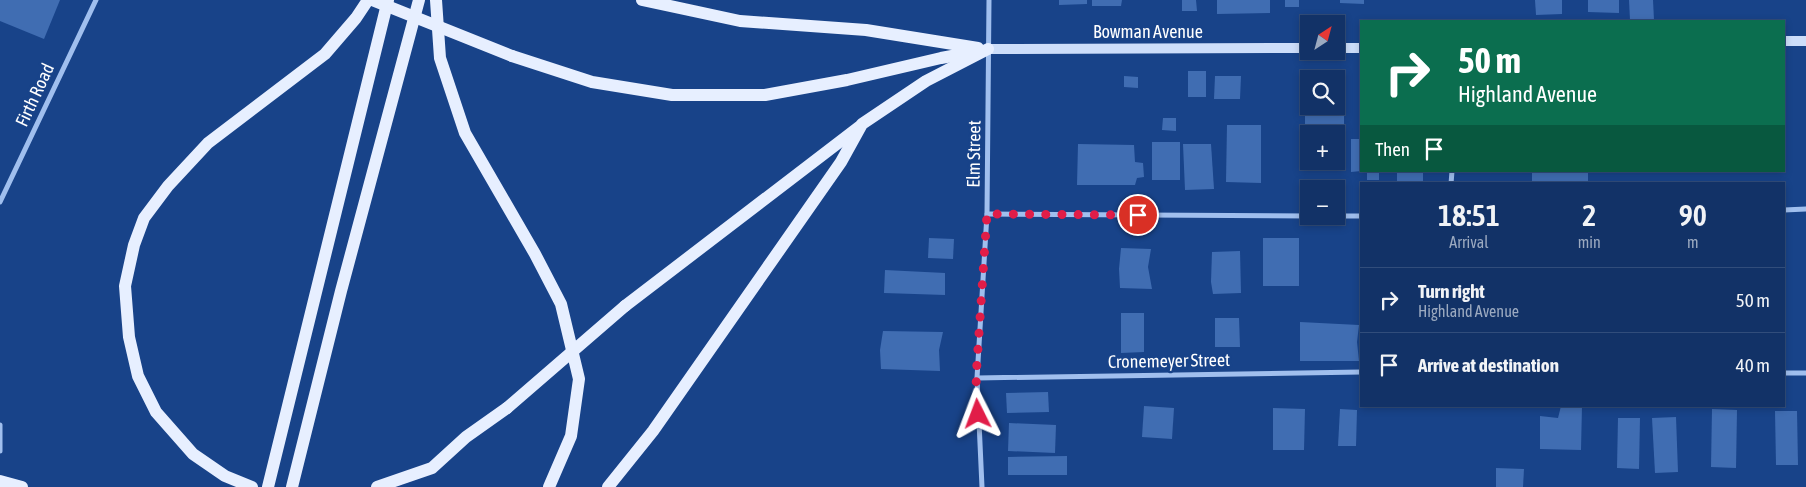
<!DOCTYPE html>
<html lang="en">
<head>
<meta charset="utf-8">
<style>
	:root { --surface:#123267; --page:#1b3a6d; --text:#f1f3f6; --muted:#9caac0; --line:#314d7b }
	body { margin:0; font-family:"Asap Condensed",sans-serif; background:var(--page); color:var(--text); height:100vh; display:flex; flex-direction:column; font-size:19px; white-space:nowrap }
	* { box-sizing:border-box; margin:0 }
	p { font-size:16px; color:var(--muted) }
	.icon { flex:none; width:28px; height:28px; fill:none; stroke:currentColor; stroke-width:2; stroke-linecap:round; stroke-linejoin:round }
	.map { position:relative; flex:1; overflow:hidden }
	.panel { position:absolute; left:1360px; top:182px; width:425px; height:225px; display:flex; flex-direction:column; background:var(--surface); border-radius:0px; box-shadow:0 2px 8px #0003,0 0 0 1px var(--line) }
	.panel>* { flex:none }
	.banner { position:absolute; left:1360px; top:20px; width:425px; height:152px; border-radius:0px; box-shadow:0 2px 8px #0003,0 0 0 1px var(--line); background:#0b6e4f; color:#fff; overflow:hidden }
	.needle { width:32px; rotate:36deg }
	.controls { position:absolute; left:1300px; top:15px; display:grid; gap:10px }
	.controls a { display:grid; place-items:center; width:45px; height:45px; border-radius:0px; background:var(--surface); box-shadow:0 2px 8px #0003,0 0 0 1px var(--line); font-size:25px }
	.pin { position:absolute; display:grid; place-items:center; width:42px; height:42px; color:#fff; margin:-21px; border:2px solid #fff; border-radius:50%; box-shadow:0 1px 5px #0007 }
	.me { position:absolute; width:55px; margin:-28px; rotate:357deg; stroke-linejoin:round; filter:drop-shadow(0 0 4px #0008) }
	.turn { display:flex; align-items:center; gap:18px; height:105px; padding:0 15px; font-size:22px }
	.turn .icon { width:65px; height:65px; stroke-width:2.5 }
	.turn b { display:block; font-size:35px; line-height:42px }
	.then { display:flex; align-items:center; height:48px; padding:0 15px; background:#0003; gap:10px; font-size:19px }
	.eta { display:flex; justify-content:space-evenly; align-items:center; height:85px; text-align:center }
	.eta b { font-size:30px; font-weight:600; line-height:35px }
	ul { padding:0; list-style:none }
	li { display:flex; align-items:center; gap:15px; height:65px; padding:0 15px; border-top:1px solid var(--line) }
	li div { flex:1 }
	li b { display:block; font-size:19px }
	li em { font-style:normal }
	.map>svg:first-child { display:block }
	.building { fill:#406db2 }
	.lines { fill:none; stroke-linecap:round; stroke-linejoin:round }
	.minor { stroke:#a0bfee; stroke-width:5 }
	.secondary { stroke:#cddefa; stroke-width:10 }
	.primary { stroke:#e7efff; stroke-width:12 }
	.primary-bridge { stroke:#e7efff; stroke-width:12 }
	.route { stroke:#e11d48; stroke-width:9; stroke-dasharray:0 16.2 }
	.labels { text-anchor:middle; stroke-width:5; stroke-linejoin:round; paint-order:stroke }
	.street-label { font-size:18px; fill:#fff; stroke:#184389 }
</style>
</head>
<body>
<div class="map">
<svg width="1806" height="487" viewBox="0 0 1806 487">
	<rect width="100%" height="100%" fill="#184389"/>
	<g class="building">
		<polygon points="0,0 60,0 44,39 0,21"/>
		<polygon points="1059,0 1087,0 1087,4 1059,5"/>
		<polygon points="1092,0 1122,0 1121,6 1092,6"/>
		<polygon points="1182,0 1196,0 1197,11 1182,11"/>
		<polygon points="1217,0 1270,0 1270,13 1217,14"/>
		<rect x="1285" y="0" width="14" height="7"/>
		<polygon points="1340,0 1364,0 1364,4 1340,3"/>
		<polygon points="1535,0 1562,0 1562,14 1536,15"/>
		<polygon points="1588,0 1619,0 1619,13 1588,12"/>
		<polygon points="1629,0 1653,0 1654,20 1630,20"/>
		<rect x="1188" y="71" width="18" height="26"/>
		<polygon points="1124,76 1138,77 1138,88 1124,87"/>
		<polygon points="1215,76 1241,76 1240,99 1214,99"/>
		<polygon points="1305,91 1309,92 1309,106 1336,106 1336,92 1344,92 1344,155 1336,155 1336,134 1309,134 1309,146 1305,146"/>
		<polygon points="1163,118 1176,118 1176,131 1162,130"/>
		<polygon points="1227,125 1261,125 1261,183 1226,182"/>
		<polygon points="1351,139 1361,139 1361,171 1351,172"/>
		<rect x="1152" y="142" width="28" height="38"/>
		<polygon points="1078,144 1134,145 1135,162 1143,163 1144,177 1137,178 1135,185 1077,185"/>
		<polygon points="1183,144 1211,144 1214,189 1185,190"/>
		<rect x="1367" y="171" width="12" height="9"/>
		<rect x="1397" y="171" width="26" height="13"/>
		<rect x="1532" y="171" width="56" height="13"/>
		<polygon points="929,238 954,239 953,259 928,258"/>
		<rect x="1263" y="238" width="36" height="48"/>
		<polygon points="1121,248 1151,249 1148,267 1152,289 1120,288 1119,269"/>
		<polygon points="1240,251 1241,293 1213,294 1211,282 1212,252"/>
		<polygon points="1359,252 1361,252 1361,276 1360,276"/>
		<polygon points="885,270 945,273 945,295 884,293"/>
		<polygon points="1121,313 1144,313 1144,352 1121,353"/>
		<polygon points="1215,318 1239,318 1240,347 1215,347"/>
		<polygon points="1300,322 1359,325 1357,342 1359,361 1300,361"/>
		<polygon points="883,331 943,332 939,350 940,371 881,369 880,350"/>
		<polygon points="1048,392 1049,412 1007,413 1006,393"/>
		<polygon points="1144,406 1174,408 1172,439 1142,437"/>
		<polygon points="1561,406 1582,406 1581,450 1540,449 1540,416 1558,418"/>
		<polygon points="1273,408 1305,409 1304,450 1273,450"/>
		<polygon points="1340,409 1357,410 1356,446 1338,446"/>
		<polygon points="1712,409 1737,410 1736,468 1711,467"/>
		<polygon points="1775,411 1797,411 1798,465 1776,465"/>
		<polygon points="1676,417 1678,472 1655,473 1652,418"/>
		<polygon points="1618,418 1640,418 1639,469 1617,468"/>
		<polygon points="1009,423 1056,425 1055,453 1008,451"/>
		<polygon points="1067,456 1067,475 1008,475 1008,457"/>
		<polygon points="1496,468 1524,469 1523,487 1496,487"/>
	</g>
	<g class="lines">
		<g class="minor">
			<polyline points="1451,184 1452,171"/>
			<polyline points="0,202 96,0"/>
			<polyline points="1784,210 1806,209"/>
			<polyline points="987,214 1309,216"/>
			<polyline points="1336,216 1361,216"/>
			<polyline points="1784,373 1806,373"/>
			<polyline points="977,378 1361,372"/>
			<polyline points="0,425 0,451"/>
			<polyline points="982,487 977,378 987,214 989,0"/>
		</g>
		<g class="secondary">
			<polyline points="1784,41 1806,41"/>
			<polyline points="1336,48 1361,48"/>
			<polyline points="988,49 1309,48"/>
		</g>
		<g class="primary">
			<polyline points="436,0 440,58 465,133 535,254 561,304 579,379 571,436 549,487"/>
			<polyline points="642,0 740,21 866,30 978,48"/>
			<polyline points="512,56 592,82 672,95 765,95 847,80 941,58 974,52"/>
			<polyline points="625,306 859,127"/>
			<polyline points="0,481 22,487"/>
			<polyline points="252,487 225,476 193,454 156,412 138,376 129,337 125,286 134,245 144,218 168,186 208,143 325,54 356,18 368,0"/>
			<polyline points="268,487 388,0"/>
			<polyline points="292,487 341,291 419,0"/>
			<polyline points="377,487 432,468 466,437 507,408"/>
			<polyline points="608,487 653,431 841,162 862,124 926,81 988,49"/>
		</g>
		<g class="primary-bridge">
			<polyline points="372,0 512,56"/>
			<polyline points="507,408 625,306"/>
		</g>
	</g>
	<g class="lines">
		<polyline class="route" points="978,414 976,378 987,214 1138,215"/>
	</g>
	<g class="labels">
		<g class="street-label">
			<text x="1148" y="38">Bowman Avenue</text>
			<text transform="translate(35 95) rotate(-65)" y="6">Firth Road</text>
			<text transform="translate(974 154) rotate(-89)" y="6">Elm Street</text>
			<text transform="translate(1169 361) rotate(-1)" y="6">Cronemeyer Street</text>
		</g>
	</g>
</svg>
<div class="controls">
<a><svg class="needle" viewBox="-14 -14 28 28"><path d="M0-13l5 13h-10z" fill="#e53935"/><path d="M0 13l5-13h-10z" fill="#9caac0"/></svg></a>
<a><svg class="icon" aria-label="search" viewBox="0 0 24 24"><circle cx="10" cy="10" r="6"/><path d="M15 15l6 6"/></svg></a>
<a>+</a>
<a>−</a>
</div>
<div class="pin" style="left:1138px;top:215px;background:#d93025"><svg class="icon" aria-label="arrive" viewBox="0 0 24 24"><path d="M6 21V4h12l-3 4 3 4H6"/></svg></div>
<svg class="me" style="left:978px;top:414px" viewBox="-20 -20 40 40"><path d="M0-17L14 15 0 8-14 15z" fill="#e11d48" stroke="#fff" stroke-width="4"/></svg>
<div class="banner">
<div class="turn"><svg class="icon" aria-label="right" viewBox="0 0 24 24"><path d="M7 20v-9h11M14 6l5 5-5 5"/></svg><div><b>50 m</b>Highland Avenue</div></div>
<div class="then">Then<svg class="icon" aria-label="arrive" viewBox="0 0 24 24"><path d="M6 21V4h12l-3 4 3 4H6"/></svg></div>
</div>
<section class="panel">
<div class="eta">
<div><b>18:51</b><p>Arrival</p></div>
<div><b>2</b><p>min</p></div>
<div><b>90</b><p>m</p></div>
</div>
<ul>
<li><svg class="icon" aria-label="right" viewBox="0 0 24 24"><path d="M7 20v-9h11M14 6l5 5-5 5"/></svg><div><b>Turn right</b><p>Highland Avenue</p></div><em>50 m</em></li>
<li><svg class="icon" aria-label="arrive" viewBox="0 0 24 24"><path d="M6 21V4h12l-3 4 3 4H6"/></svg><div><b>Arrive at destination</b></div><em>40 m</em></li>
</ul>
</section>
</div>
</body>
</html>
